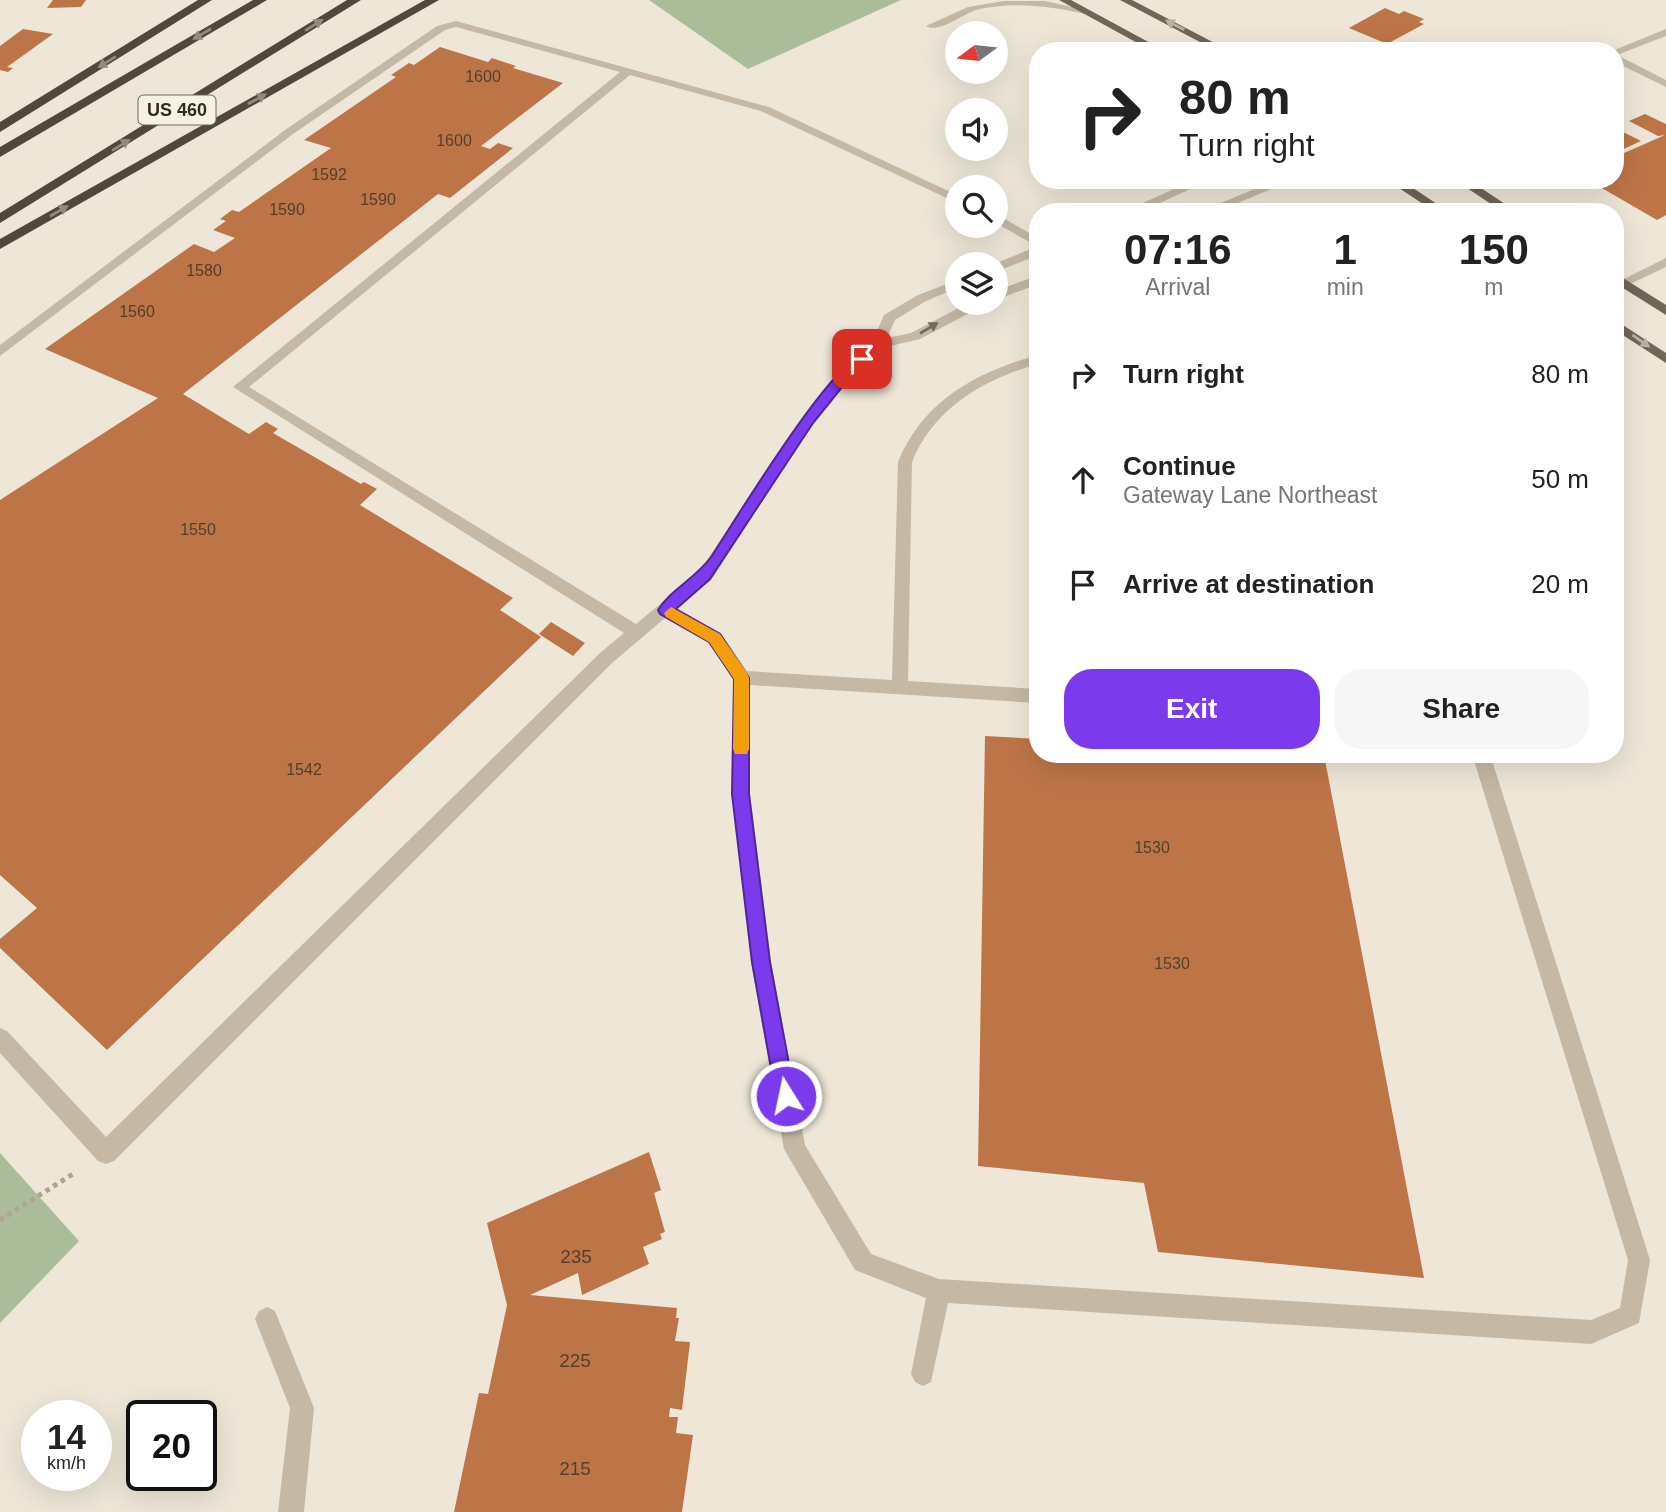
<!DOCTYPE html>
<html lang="en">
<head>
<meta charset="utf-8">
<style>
	:root { --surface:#fff; --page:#f6f6f6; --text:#222; --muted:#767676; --accent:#7c3aed }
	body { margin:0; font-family:Arial,sans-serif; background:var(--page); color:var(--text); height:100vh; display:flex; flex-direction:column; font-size:26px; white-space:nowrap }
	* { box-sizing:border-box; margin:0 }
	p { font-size:23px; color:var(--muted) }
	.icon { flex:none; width:38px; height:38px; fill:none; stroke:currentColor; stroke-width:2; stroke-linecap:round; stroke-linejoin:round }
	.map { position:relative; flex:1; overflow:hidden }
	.drawer { position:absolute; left:1029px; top:203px; width:595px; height:560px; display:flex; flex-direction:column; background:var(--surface); border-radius:28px; box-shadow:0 7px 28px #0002 }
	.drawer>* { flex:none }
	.hud { position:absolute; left:1029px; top:42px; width:595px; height:147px; border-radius:28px; box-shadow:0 7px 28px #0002; background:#fff; color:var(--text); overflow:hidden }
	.needle { width:46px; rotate:255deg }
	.fabs { position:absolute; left:945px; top:21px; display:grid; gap:14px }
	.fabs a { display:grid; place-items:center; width:63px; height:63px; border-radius:50%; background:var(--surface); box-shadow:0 7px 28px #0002; font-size:35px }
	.speed { position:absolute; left:21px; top:1400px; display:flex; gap:14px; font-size:35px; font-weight:700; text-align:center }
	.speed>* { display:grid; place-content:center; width:91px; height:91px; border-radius:50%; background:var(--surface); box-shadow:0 7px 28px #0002; line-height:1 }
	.speed small { font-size:18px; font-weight:400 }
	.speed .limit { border:4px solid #111; border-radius:10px; background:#fff; color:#111 }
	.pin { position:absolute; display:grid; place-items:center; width:60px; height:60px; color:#fff; margin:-30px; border-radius:14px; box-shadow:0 4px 10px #0006 }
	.me { position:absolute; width:77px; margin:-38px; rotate:350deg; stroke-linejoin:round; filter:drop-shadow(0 0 5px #0008) }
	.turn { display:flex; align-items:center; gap:24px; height:147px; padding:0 35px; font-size:32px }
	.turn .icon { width:91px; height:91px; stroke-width:2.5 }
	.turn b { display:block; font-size:49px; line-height:60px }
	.eta { display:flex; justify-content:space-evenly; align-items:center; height:119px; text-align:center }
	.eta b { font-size:42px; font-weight:800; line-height:49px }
	.cta { display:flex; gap:14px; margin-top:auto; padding:14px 35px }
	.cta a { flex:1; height:80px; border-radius:28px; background:var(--accent); color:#fff; font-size:28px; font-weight:800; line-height:80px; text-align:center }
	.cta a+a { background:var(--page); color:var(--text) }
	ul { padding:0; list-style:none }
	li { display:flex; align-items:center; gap:21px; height:105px; padding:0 35px }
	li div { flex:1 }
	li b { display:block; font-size:26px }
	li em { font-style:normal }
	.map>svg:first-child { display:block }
	.green { fill:#abbc99 }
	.building { fill:#bd7547 }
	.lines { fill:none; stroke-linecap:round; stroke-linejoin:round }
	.path { stroke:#b1a38f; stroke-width:5; stroke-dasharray:4.5 4.5; stroke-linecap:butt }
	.service { fill:#c5b8a5; fill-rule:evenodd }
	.minor { fill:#c5b8a5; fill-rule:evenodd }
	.primary { fill:#736557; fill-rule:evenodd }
	.motorway { fill:#52473d; fill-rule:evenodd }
	.oneway { fill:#948b7f }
	.oneway2 { fill:#bcb2a4 }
	.oneway3 { fill:#746a5f }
	.route { fill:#7c3aed; stroke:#51269a; stroke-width:2 }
	.slow { fill:#f59e0b }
	.labels { text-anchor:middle; stroke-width:6; stroke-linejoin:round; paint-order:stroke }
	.number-label { font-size:16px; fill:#553e2e }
	.shield { fill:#f7f1e3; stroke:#6d665e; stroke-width:2 }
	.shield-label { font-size:18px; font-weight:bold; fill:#322b25 }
	.near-number-label { font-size:19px; fill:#553e2e }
</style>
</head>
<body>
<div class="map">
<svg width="1666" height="1512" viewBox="0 0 1666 1512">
	<rect width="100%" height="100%" fill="#eee7d8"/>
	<g class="green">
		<polygon points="649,0 901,0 748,69"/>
		<polygon points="0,1153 79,1241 0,1323"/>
	</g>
	<g class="building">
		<polygon points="53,0 86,0 81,7 47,8"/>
		<polygon points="1385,8 1399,14 1404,11 1424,19 1419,22 1424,24 1387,44 1349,28"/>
		<polygon points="23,29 53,34 7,67 13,68 8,72 0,70 0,46"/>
		<polygon points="440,47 488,62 492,58 516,66 513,68 563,83 481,146 490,149 498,143 513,148 450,198 438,194 183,394 249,434 266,422 278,429 273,433 361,484 364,482 377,489 360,505 513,598 500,610 541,637 107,1050 0,948 0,939 37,908 0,875 0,500 158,398 45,349 194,244 214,252 235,238 213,230 226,221 220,219 232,210 239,212 331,148 304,140 396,77 391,75 409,63 414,65"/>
		<polygon points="1645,114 1666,124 1666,215 1657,220 1588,180 1615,180 1615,157 1665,135 1658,136 1629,121"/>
		<polygon points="1615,128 1641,141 1615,153"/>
		<polygon points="551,622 585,643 573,656 539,634"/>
		<polygon points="985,736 1038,739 1038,754 1244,754 1325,760 1424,1278 1158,1252 1144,1183 978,1166"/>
		<polygon points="649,1152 661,1190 654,1193 665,1232 660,1234 662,1239 643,1247 649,1264 582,1295 578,1273 530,1295 677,1308 676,1318 679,1318 675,1341 690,1342 682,1410 670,1408 669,1417 678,1417 676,1433 693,1435 682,1512 454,1512 479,1393 488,1394 507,1305 487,1223"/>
	</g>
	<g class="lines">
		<polyline class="path" points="0,1220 76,1172"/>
		<g class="service">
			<path d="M1004 1H1045L1090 11 1085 14C1050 6 1011 1 976 10 963 14 938 34 926 26L968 7Z"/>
			<path d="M456 21 769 107 957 195V202L953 201 761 111 630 75 249 387 636 624 699 572 803 417 808 415 815 420 711 580 676 609 721 633 747 671 892 680 898 462C923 401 976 372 1038 355V364C984 379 934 408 912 462L908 681 1038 689V703L750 685V794L771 962 805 1145 871 1254 939 1279 1591 1320 1620 1308 1628 1260 1472 754H1490L1650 1260 1639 1323 1591 1344 948 1303 931 1382 923 1386 915 1382 911 1374 926 1298 855 1270 784 1149 751 962 732 794 734 679 709 643 665 618 612 663 114 1161 106 1164 98 1161 0 1053V1028L7 1031 106 1137 600 653 624 633 233 387 620 72 456 27 445 30 293 134 0 356V345L285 130 437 26Z"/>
			<polygon points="996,214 1038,238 1038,247 996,223"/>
			<polygon points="1666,258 1666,267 1628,285 1620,285 1618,282"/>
		</g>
		<g class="minor">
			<polygon points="1666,29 1666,36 1617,55 1666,80 1666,87 1615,62 1615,51 1612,51"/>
			<polygon points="1194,180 1210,180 1140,212 1123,212"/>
			<polygon points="1276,180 1293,180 1216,212 1199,212"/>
			<polygon points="1038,246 1038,255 996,272 994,264"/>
			<polygon points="1038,275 1038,284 996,300 996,291"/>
			<polygon points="957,280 957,288 926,301 895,320 887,338 911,333 968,303 984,303 983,306 920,339 882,348 851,376 813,423 803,423 803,417 841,370 872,343 884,315 918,295"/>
			<polygon points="267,1307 275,1311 314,1408 304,1512 278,1512 290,1408 255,1319 259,1311"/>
		</g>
		<g class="primary">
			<polygon points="1059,0 1071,0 1165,51 1152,51"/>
			<polygon points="1120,0 1132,0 1230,51 1217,51"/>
			<polygon points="1387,180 1401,180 1449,212 1435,212"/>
			<polygon points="1455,180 1469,180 1517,212 1503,212"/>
			<polygon points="1615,273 1666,305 1666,315 1615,283"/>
			<polygon points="1615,320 1666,353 1666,363 1615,330"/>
		</g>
		<g class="motorway">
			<polygon points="198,0 212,0 0,132 0,122"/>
			<polygon points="253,0 267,0 0,157 0,147"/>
			<polygon points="347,0 361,0 0,223 0,213"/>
			<polygon points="425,0 439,0 0,249 0,239"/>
		</g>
	</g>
	<defs><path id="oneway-solid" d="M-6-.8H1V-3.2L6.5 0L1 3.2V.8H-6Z" transform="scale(1.75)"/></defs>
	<g class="oneway">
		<use href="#oneway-solid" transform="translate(314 25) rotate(-32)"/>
		<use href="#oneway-solid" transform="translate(202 34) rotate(150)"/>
		<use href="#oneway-solid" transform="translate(107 62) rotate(148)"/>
		<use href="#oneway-solid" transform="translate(257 99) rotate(-29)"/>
		<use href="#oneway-solid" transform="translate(121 145) rotate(-32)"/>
		<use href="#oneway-solid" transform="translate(59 211) rotate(-30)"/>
	</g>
	<g class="oneway2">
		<use href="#oneway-solid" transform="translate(1175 25) rotate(-153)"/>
		<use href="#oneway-solid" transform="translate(1641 341) rotate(35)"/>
	</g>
	<use class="oneway3" href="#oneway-solid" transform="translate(929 328) rotate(-31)"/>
	<path class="route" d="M862 355 868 359 867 362 851 376 813 423 710 579 676 609 720 634 749 678V794L770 962 795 1096 792 1102 786 1105 779 1102 776 1096 752 962 732 794 734 679 709 642 660 614 658 610C670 590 696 578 711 557 736 519 828 367 862 355Z"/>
	<polygon class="slow" points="671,607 720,634 747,673 749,678 749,749 747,754 735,754 733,749 734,679 709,642 666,617 664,613"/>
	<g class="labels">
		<g class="number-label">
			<text x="483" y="82">1600</text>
			<text x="454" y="146">1600</text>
			<text x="329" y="180">1592</text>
			<text x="378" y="205">1590</text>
			<text x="287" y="215">1590</text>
			<text x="204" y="276">1580</text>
			<text x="137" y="317">1560</text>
			<text x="198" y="535">1550</text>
			<text x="304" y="775">1542</text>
			<text x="1152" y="853">1530</text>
			<text x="1172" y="969">1530</text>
		</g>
		<rect class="shield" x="138.5" y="95.5" width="77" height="29" rx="5"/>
		<g class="shield-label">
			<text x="177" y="116">US 460</text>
		</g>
		<g class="near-number-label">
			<text x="576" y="1263">235</text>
			<text x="575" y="1367">225</text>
			<text x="575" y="1475">215</text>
		</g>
	</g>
</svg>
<div class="fabs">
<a><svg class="needle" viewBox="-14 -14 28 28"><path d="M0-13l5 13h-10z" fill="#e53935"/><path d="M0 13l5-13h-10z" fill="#767676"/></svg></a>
<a><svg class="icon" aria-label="sound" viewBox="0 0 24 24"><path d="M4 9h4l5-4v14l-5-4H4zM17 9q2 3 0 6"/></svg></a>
<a><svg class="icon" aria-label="search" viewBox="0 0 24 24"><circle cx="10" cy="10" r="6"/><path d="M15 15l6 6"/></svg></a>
<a><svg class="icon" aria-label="layers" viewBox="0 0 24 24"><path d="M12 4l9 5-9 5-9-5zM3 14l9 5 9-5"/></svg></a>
</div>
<div class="speed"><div>14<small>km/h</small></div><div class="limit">20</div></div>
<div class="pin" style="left:862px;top:359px;background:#d93025"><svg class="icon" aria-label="arrive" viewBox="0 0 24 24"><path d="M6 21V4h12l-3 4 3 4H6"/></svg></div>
<svg class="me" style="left:786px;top:1096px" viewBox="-20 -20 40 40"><circle r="17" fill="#7c3aed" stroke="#fff" stroke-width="3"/><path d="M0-11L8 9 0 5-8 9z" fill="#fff"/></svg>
<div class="hud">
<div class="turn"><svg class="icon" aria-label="right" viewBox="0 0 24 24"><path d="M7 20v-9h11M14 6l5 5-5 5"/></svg><div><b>80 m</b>Turn right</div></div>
</div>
<section class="drawer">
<div class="eta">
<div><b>07:16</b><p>Arrival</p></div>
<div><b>1</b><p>min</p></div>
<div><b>150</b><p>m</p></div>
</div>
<ul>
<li><svg class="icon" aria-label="right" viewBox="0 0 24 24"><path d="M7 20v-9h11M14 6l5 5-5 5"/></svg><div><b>Turn right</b></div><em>80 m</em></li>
<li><svg class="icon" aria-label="ahead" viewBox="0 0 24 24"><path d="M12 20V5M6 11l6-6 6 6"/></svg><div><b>Continue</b><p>Gateway Lane Northeast</p></div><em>50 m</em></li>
<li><svg class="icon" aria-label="arrive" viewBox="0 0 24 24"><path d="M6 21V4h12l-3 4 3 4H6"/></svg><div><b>Arrive at destination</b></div><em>20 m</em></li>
</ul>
<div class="cta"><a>Exit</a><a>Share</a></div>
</section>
</div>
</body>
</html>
